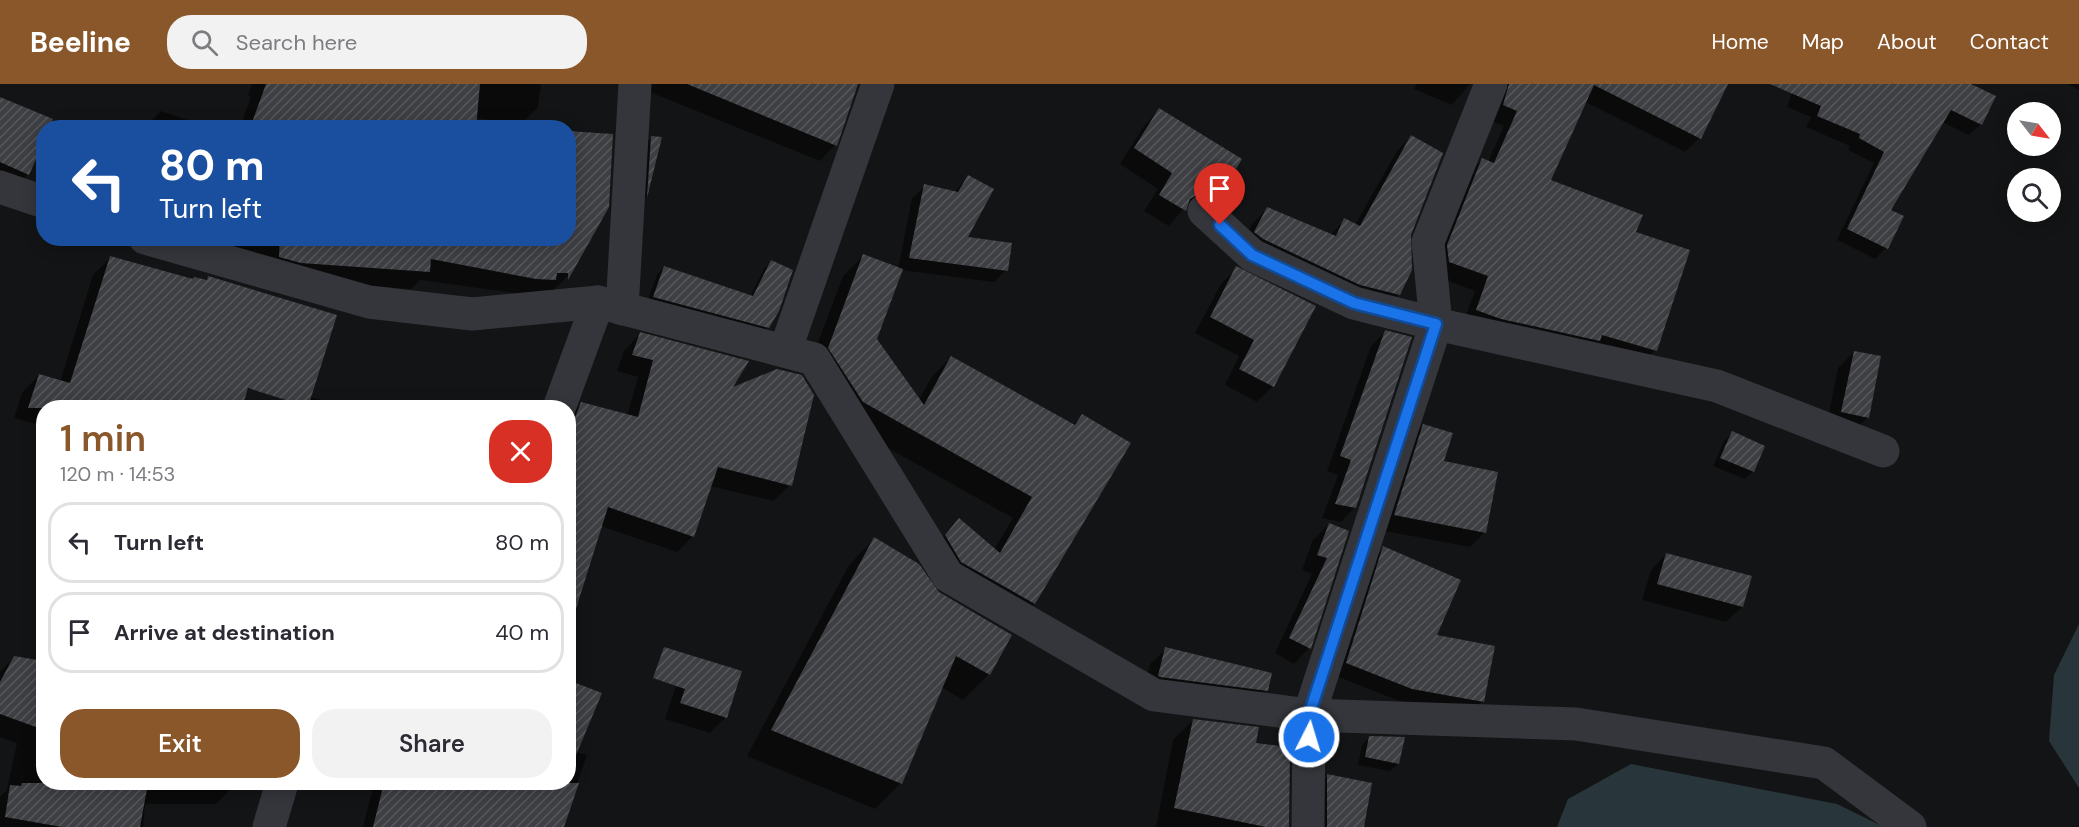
<!DOCTYPE html>
<html lang="en">
<head>
<meta charset="utf-8">
<style>
	:root { --surface:#fff; --page:#f2f2f3; --text:#2b2b33; --muted:#7c7c81; --line:#e1e1e2; --accent:#8a572b }
	body { margin:0; font-family:"DM Sans",sans-serif; background:var(--page); color:var(--text); height:100vh; display:flex; flex-direction:column; font-size:22px; white-space:nowrap }
	* { box-sizing:border-box; margin:0 }
	p { font-size:20px; color:var(--muted) }
	.icon { flex:none; width:33px; height:33px; fill:none; stroke:currentColor; stroke-width:2; stroke-linecap:round; stroke-linejoin:round }
	.map { position:relative; flex:1; overflow:hidden }
	.sheet { position:absolute; left:36px; top:316px; width:540px; height:390px; display:flex; flex-direction:column; background:var(--surface); border-radius:24px; box-shadow:0 3px 15px #0003 }
	.sheet>* { flex:none }
	.banner { position:absolute; left:36px; top:36px; width:540px; height:126px; border-radius:24px; box-shadow:0 3px 15px #0003; background:#1a4fa0; color:#fff; overflow:hidden }
	.needle { width:39px; rotate:121deg }
	.tools { position:absolute; left:2007px; top:18px; display:grid; gap:12px }
	.tools a { display:grid; place-items:center; width:54px; height:54px; border-radius:50%; background:var(--surface); box-shadow:0 3px 15px #0003; font-size:30px }
	.pin { position:absolute; display:grid; place-items:center; width:51px; height:51px; color:#fff; margin:-62px -26px; border-radius:50% 50% 50% 0; rotate:-45deg; box-shadow:0 0 6px #0007 }
	.pin .icon { rotate:45deg }
	.me { position:absolute; width:66px; margin:-33px; rotate:5deg; stroke-linejoin:round; filter:drop-shadow(0 0 4px #0008) }
	.turn { display:flex; align-items:center; gap:21px; height:126px; padding:0 24px; font-size:27px }
	.turn .icon { width:78px; height:78px; stroke-width:2.5 }
	.turn b { display:block; font-size:42px; line-height:51px }
	.round { display:grid; place-items:center; flex:none; width:63px; height:63px; border-radius:24px; background:var(--page) }
	.overview { display:flex; align-items:center; justify-content:space-between; height:102px; padding:0 24px }
	h1 { font-size:36px; font-weight:600; line-height:45px; color:var(--accent) }
	.primary-button { display:flex; gap:12px; margin-top:auto; padding:12px 24px }
	.primary-button a { flex:1; height:69px; border-radius:24px; background:var(--accent); color:#fff; font-size:24px; font-weight:600; line-height:69px; text-align:center }
	.primary-button a+a { background:var(--page); color:var(--text) }
	ul { padding:0; list-style:none }
	li { display:flex; align-items:center; gap:18px; height:81px; margin:0 12px 9px; padding:0 12px; border:3px solid var(--line); border-radius:24px }
	li div { flex:1 }
	li b { display:block; font-size:22px }
	li em { font-style:normal }
	header { display:flex; align-items:center; gap:36px; box-sizing:border-box; height:84px; padding:0 30px; background:var(--accent); color:#fff }
	header strong { font-size:28px }
	nav { display:flex; gap:33px; margin-inline-start:auto; font-size:21px }
	.search { width:420px; height:54px; background:var(--page); display:flex; align-items:center; gap:15px; box-sizing:border-box; padding:0 21px; border-radius:24px; color:var(--muted); font-size:22px }
	.map>svg:first-child { display:block }
	.water { fill:#28363b }
	.shadow { fill:#0007 }
	.building { fill:url(#building-hatch) }
	.lines { fill:none; stroke-linecap:round; stroke-linejoin:round }
	.minor { stroke:#34363b; stroke-width:33 }
	.route-casing { stroke:#114b97; stroke-width:15 }
	.route { stroke:#1a73e8; stroke-width:10 }
</style>
</head>
<body>
<header>
<strong>Beeline</strong>
<div class="search"><svg class="icon" aria-label="search" viewBox="0 0 24 24"><circle cx="10" cy="10" r="6"/><path d="M15 15l6 6"/></svg>Search here</div>
<nav><a>Home</a><a>Map</a><a>About</a><a>Contact</a></nav>
</header>
<div class="map">
<svg width="2079" height="743" viewBox="0 0 2079 743">
	<defs>
		<pattern id="building-hatch" width="6" height="6" patternUnits="userSpaceOnUse" patternTransform="scale(1.5)"><rect width="6" height="6" fill="#3d3f43"/><path d="M-1 1l2-2M0 6l6-6M5 7l2-2" fill="none" stroke="#56585c"/></pattern>
	</defs>
	<rect width="100%" height="100%" fill="#131415"/>
	<g class="water">
		<polygon points="2079,540 2079,704 2049,657 2054,591"/>
		<polygon points="1631,680 1837,720 1884,743 1557,743 1568,715"/>
	</g>
	<g class="shadow">
		<polygon points="252,0 541,0 538,23 521,40 475,34 474,44 240,44 251,12 248,11"/>
		<polygon points="650,0 856,0 835,61 820,77 647,7"/>
		<polygon points="1416,0 1470,0 1452,21 1414,5"/>
		<polygon points="1487,0 1661,0 1699,54 1685,68 1585,18 1549,97 1634,149 1655,266 1641,281 1462,241 1475,207 1435,192 1433,176 1467,90 1482,76 1488,78 1504,42 1489,36"/>
		<polygon points="1795,0 1974,0 1981,40 1969,51 1942,38 1889,127 1886,164 1875,175 1837,156 1874,79 1848,66 1850,62 1806,43 1811,33 1787,23"/>
		<polygon points="2068,0 2079,0 2079,6"/>
		<polygon points="0,15 44,44 28,90 12,105 0,100"/>
		<polygon points="1159,26 1217,114 1201,129 1185,123 1169,142 1144,127 1158,105 1120,80 1144,42"/>
		<polygon points="161,27 212,44 145,44"/>
		<polygon points="1411,53 1409,151 1399,210 1384,225 1240,163 1252,140 1267,125 1330,151 1345,136 1355,141 1397,67"/>
		<polygon points="651,54 660,54 646,114 640,119 643,61"/>
		<polygon points="968,92 966,154 1006,186 994,198 901,186 876,255 919,316 931,294 951,273 1072,341 1082,332 1129,359 1034,520 1013,540 941,498 939,456 959,436 994,466 1013,434 843,339 808,285 843,192 863,172 898,185 912,114 925,102 954,109"/>
		<polygon points="208,154 568,154 571,189 553,206 544,206 537,212 420,196 411,205 314,198 203,173"/>
		<polygon points="111,173 192,196 204,197 209,193 250,304 245,310 240,324 44,324 44,342 14,334 22,309 39,291 60,298 93,191"/>
		<polygon points="772,177 768,243 760,251 646,221 657,191 664,183 750,213 764,185"/>
		<polygon points="1237,184 1273,302 1257,318 1225,301 1239,272 1195,249 1221,200"/>
		<polygon points="1385,248 1355,423 1341,438 1322,434 1338,391 1327,387 1371,262"/>
		<polygon points="640,250 730,306 790,401 774,417 710,402 693,452 677,468 601,442 568,513 568,333 582,320 627,332 638,293 617,287 624,267"/>
		<polygon points="1854,268 1868,333 1852,349 1826,344 1838,284"/>
		<polygon points="307,312 348,324 295,324"/>
		<polygon points="474,319 489,324 469,324"/>
		<polygon points="1424,341 1442,378 1485,448 1470,463 1380,446 1409,356"/>
		<polygon points="1732,349 1753,387 1745,395 1713,382 1724,357"/>
		<polygon points="1329,440 1347,448 1309,564 1294,580 1275,569 1312,490 1302,486 1313,456"/>
		<polygon points="874,455 989,590 963,616 941,603 901,699 875,725 747,672 849,481"/>
		<polygon points="1384,464 1435,552 1483,617 1470,630 1399,617 1334,591 1371,477"/>
		<polygon points="1666,470 1742,523 1726,538 1642,516 1651,486"/>
		<polygon points="1166,565 1267,606 1251,622 1143,607 1150,580"/>
		<polygon points="14,573 44,579 44,699 233,699 233,702 216,720 145,720 143,743 0,743 0,713 7,706 17,659 0,653 0,588"/>
		<polygon points="692,586 726,633 710,649 665,635 676,602"/>
		<polygon points="568,597 576,668 587,671 562,743 363,743 374,699 568,699"/>
		<polygon points="1193,636 1254,660 1288,664 1288,743 1156,743 1173,656"/>
		<polygon points="1370,653 1398,680 1390,687 1358,681 1362,661"/>
		<polygon points="1328,692 1371,700 1363,743 1311,743 1312,708"/>
	</g>
	<g class="building">
		<polygon points="266,0 480,0 476,44 250,44"/>
		<polygon points="687,0 858,0 837,62"/>
		<polygon points="1509,0 1728,0 1701,55 1594,1 1551,96 1643,131 1636,148 1690,166 1657,267 1602,251 1600,257 1501,235 1476,226 1488,192 1449,178 1447,161 1482,74 1494,79 1517,27 1503,21"/>
		<polygon points="1770,0 1971,0 1996,12 1982,41 1951,26 1891,126 1904,132 1888,165 1847,145 1884,68 1859,54 1860,50 1817,32 1821,22"/>
		<polygon points="0,13 53,35 49,44 44,44 44,57 29,91 0,78"/>
		<polygon points="1159,24 1242,75 1218,115 1201,108 1190,115 1186,127 1159,111 1172,89 1134,64"/>
		<polygon points="568,47 613,50 609,123 568,196 568,189 557,189 556,196 536,195 431,175 430,188 301,179 279,173 280,154 568,154"/>
		<polygon points="1411,51 1443,69 1411,151 1412,186 1400,211 1360,201 1263,155 1254,148 1267,123 1336,152 1344,134 1360,142"/>
		<polygon points="651,52 662,53 647,114"/>
		<polygon points="968,91 994,105 968,153 1012,159 1008,187 909,174 924,100 958,108"/>
		<polygon points="863,170 903,185 877,255 924,321 951,272 1075,341 1082,330 1131,359 1035,520 961,478 945,451 959,434 1000,469 1032,413 863,318 828,264"/>
		<polygon points="110,172 193,195 194,193 207,196 208,192 337,231 308,323 248,304 242,324 28,324 39,290 70,299"/>
		<polygon points="771,176 793,186 779,227 769,244 653,213 664,182 753,212"/>
		<polygon points="1236,182 1316,222 1274,303 1239,285 1254,256 1210,233"/>
		<polygon points="1385,246 1412,253 1356,424 1335,420 1351,376 1340,372"/>
		<polygon points="640,248 749,277 733,303 777,285 802,291 814,311 792,402 718,383 694,453 608,423 575,528 568,527 568,340 576,331 581,318 638,333 653,276 632,271"/>
		<polygon points="1854,267 1881,272 1869,334 1841,328"/>
		<polygon points="1423,340 1453,349 1444,377 1498,388 1486,449 1394,431"/>
		<polygon points="1732,347 1765,362 1754,388 1720,374"/>
		<polygon points="1329,439 1349,447 1311,565 1289,554 1327,474 1317,471"/>
		<polygon points="874,453 919,480 939,508 1012,551 990,591 956,572 902,700 771,646"/>
		<polygon points="1383,462 1461,496 1437,551 1495,562 1484,618 1412,605 1346,579"/>
		<polygon points="1666,469 1752,492 1743,523 1657,500"/>
		<polygon points="664,563 742,587 727,634 680,619 685,605 653,594"/>
		<polygon points="1165,563 1272,589 1268,607 1160,593 1158,592"/>
		<polygon points="14,572 44,577 44,646 0,630 0,598"/>
		<polygon points="568,596 602,609 569,688 568,687"/>
		<polygon points="1193,635 1259,643 1256,659 1290,663 1289,743 1266,743 1174,724"/>
		<polygon points="1369,652 1405,653 1399,680 1365,673"/>
		<polygon points="1327,690 1372,699 1364,743 1327,743"/>
		<polygon points="22,699 148,699 140,743 62,743 5,733 10,701 21,702"/>
		<polygon points="384,699 579,699 564,743 373,743"/>
	</g>
	<g class="lines">
		<g class="minor">
			<polyline points="1491,0 1428,158 1436,240 1717,302 1883,367"/>
			<polyline points="0,103 44,118"/>
			<polyline points="1204,127 1252,171 1354,219 1436,240 1309,631 1308,743"/>
			<polyline points="145,154 369,218 472,230 598,218 814,275 948,492 1154,611 1309,631 1576,640 1824,679 1910,743"/>
			<polyline points="622,225 635,0"/>
			<polyline points="785,267 878,0"/>
			<polyline points="559,324 598,218"/>
			<polyline points="269,743 282,699"/>
		</g>
	</g>
	<g class="lines">
		<g class="route-casing">
			<polyline id="route" points="1220,141 1252,171 1354,219 1436,240 1309,631 1309,653"/>
		</g>
		<use href="#route" class="route"/>
	</g>
</svg>
<div class="tools">
<a><svg class="needle" viewBox="-14 -14 28 28"><path d="M0-13l5 13h-10z" fill="#e53935"/><path d="M0 13l5-13h-10z" fill="#7c7c81"/></svg></a>
<a><svg class="icon" aria-label="search" viewBox="0 0 24 24"><circle cx="10" cy="10" r="6"/><path d="M15 15l6 6"/></svg></a>
</div>
<div class="pin" style="left:1220px;top:141px;background:#d93025"><svg class="icon" aria-label="arrive" viewBox="0 0 24 24"><path d="M6 21V4h12l-3 4 3 4H6"/></svg></div>
<svg class="me" style="left:1309px;top:653px" viewBox="-20 -20 40 40"><circle r="17" fill="#1a73e8" stroke="#fff" stroke-width="3"/><path d="M0-11L8 9 0 5-8 9z" fill="#fff"/></svg>
<div class="banner">
<div class="turn"><svg class="icon" aria-label="left" viewBox="0 0 24 24"><path d="M17 20v-9H6M10 6l-5 5 5 5"/></svg><div><b>80 m</b>Turn left</div></div>
</div>
<section class="sheet">
<div class="overview"><div><h1>1 min</h1><p>120 m · 14:53</p></div><a class="round" style="background:#d93025;color:#fff"><svg class="icon" aria-label="close" viewBox="0 0 24 24"><path d="M6 6l12 12M18 6L6 18"/></svg></a></div>
<ul>
<li><svg class="icon" aria-label="left" viewBox="0 0 24 24"><path d="M17 20v-9H6M10 6l-5 5 5 5"/></svg><div><b>Turn left</b></div><em>80 m</em></li>
<li><svg class="icon" aria-label="arrive" viewBox="0 0 24 24"><path d="M6 21V4h12l-3 4 3 4H6"/></svg><div><b>Arrive at destination</b></div><em>40 m</em></li>
</ul>
<div class="primary-button"><a>Exit</a><a>Share</a></div>
</section>
</div>
</body>
</html>
